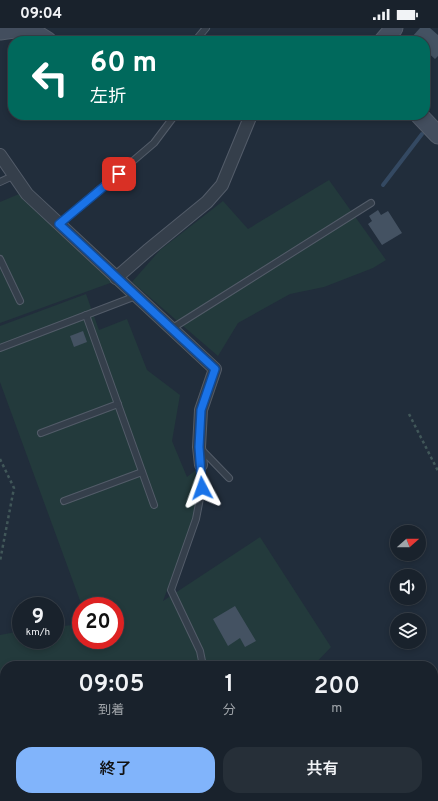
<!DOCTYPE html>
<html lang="ja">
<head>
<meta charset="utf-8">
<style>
	:root { --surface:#19222c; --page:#262f38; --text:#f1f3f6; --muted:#9fa4a9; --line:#373f48; --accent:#81b4fb }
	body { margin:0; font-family:Overpass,"Noto Sans JP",sans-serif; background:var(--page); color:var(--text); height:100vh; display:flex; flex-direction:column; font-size:15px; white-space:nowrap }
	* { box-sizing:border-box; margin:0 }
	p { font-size:13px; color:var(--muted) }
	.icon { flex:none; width:22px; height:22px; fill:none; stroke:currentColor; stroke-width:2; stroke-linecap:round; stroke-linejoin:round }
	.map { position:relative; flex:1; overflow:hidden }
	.panel { position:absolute; left:0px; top:633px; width:438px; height:140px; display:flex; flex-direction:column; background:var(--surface); border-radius:16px 16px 0 0; box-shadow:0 2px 6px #0003,0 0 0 1px var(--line) }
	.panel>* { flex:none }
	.hud { position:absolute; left:8px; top:8px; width:422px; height:84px; border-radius:16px; box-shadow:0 2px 6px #0003,0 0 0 1px var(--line); background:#00695c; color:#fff; overflow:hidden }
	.needle { width:26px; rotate:69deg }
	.fabs { position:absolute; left:390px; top:497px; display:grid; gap:8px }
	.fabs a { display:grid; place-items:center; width:36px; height:36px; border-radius:50%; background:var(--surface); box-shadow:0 2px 6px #0003,0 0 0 1px var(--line); font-size:20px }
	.speed { position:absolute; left:12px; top:569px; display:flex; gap:8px; font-size:20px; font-weight:700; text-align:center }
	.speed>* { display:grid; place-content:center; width:52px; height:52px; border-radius:50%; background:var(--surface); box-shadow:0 2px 6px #0003,0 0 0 1px var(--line); line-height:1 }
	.speed small { font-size:10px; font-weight:400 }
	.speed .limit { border:6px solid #d22; background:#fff; color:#111 }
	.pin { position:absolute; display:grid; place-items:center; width:34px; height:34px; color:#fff; margin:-17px; border-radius:8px; box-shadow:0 2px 6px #0006 }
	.me { position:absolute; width:44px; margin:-22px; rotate:356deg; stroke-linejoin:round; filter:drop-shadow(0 0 3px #0008) }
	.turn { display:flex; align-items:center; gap:14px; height:84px; padding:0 16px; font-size:18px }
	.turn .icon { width:52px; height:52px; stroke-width:2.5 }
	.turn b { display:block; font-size:28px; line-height:34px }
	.eta { display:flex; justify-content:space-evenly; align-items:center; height:68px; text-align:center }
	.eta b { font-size:24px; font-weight:600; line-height:28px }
	.primary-button { display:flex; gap:8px; margin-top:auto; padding:8px 16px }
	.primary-button a { flex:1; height:46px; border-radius:16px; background:var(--accent); color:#111; font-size:16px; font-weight:600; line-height:46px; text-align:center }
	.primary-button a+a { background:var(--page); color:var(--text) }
	.status { display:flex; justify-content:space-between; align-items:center; height:28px; padding:0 20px; background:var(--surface); direction:ltr }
	.status svg { height:11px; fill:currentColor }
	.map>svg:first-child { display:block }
	.green { fill:#233a3c }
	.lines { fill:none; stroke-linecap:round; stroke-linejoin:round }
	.stream { stroke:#344962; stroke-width:4 }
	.building { fill:#445262 }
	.lane-casing { stroke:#535c69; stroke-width:8 }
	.street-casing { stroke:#535c69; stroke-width:14 }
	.secondary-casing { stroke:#535c69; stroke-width:19 }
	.path { stroke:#415759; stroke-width:2.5; stroke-dasharray:3 3; stroke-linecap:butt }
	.lane { stroke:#353f4b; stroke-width:6 }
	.street { stroke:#353f4b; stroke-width:12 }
	.secondary { stroke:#434e5e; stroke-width:17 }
	.route-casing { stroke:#114b97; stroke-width:10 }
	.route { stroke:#1a73e8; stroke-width:7 }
</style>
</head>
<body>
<div class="status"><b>09:04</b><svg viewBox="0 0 49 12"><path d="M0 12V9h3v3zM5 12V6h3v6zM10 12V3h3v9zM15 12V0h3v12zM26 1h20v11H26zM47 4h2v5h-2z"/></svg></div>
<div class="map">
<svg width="438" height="773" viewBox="0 0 438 773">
	<rect width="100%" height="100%" fill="#212d3b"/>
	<g class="green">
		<polygon points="329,152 386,232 373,240 324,259 290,266 238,295 218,328 132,254 160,222 223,173 248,201"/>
		<polygon points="19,166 113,254 0,295 0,174"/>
		<polygon points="86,266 99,302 127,291 147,342 180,367 172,413 187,449 196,442 198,460 195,487 163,573 260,509 331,619 313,638 5,638 5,768 277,768 267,773 0,773 0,607 21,603 21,612 55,612 55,599 81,596 81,612 115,612 115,578 82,578 0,354 0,298"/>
	</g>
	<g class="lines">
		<polyline class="stream" points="383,157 422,106"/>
	</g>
	<g class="building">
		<polygon points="420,0 430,0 438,7 438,28 435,31 425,22 425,13 414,13 411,10"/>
		<polygon points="378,182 381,187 388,183 402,205 382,217 368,196 372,193 369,188"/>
		<polygon points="83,303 87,314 74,319 70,308"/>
		<polygon points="235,578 256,613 245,619 240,610 228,618 213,591"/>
	</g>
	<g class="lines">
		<g class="lane-casing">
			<g id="lane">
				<polyline points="195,13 206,0"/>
				<polyline points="0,154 15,147"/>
				<polyline points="59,196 154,115 175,87"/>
				<polyline points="0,231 20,273"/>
				<polyline points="86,287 154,477"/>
				<polyline points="171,301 371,175"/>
				<polyline points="0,320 136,268"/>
				<polyline points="41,405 118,376"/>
				<polyline points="200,420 229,450"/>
				<polyline points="201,437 202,460 196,491 171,562 200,623 203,638"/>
				<polyline points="64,473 142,444"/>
				<polyline points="268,638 271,636 276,638"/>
				<polyline points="0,761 5,758"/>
			</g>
		</g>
		<g class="street-casing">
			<g id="street">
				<polyline points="0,127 27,166 215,341 201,382 199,419 201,437"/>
				<polyline points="116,250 147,223 207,174 222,157 251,87"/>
			</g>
		</g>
		<g class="secondary-casing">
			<g id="secondary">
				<polyline points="0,3 14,1 35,5 48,13"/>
				<polyline points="383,13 394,0"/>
				<polyline points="419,87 438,107"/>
			</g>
		</g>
		<g class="path">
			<polyline points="409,386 438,443"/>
			<polyline points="0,431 14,460 0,533"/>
			<polyline points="432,768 435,773"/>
			<polyline points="277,773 287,768"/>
		</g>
		<use href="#lane" class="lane"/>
		<use href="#street" class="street"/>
		<use href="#secondary" class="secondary"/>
	</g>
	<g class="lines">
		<g class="route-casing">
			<polyline id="route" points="119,146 59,196 215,341 201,382 199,419 202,460"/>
		</g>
		<use href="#route" class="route"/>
	</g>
</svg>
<div class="fabs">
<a><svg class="needle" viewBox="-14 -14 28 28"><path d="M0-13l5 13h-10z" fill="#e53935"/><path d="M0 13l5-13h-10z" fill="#9fa4a9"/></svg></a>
<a><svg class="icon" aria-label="sound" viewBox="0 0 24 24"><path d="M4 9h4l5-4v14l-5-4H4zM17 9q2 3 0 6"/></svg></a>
<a><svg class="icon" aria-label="layers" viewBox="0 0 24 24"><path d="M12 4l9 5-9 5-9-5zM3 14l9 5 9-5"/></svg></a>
</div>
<div class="speed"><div>9<small>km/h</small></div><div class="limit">20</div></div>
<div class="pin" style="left:119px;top:146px;background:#d93025"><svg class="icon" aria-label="arrive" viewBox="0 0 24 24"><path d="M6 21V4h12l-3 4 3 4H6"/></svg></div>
<svg class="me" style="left:202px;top:460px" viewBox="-20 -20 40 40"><path d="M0-17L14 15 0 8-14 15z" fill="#1a73e8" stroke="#fff" stroke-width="4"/></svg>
<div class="hud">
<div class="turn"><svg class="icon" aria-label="left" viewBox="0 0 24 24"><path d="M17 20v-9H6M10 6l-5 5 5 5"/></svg><div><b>60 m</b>左折</div></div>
</div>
<section class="panel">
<div class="eta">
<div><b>09:05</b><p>到着</p></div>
<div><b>1</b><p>分</p></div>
<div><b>200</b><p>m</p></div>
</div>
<div class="primary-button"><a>終了</a><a>共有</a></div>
</section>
</div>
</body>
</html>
